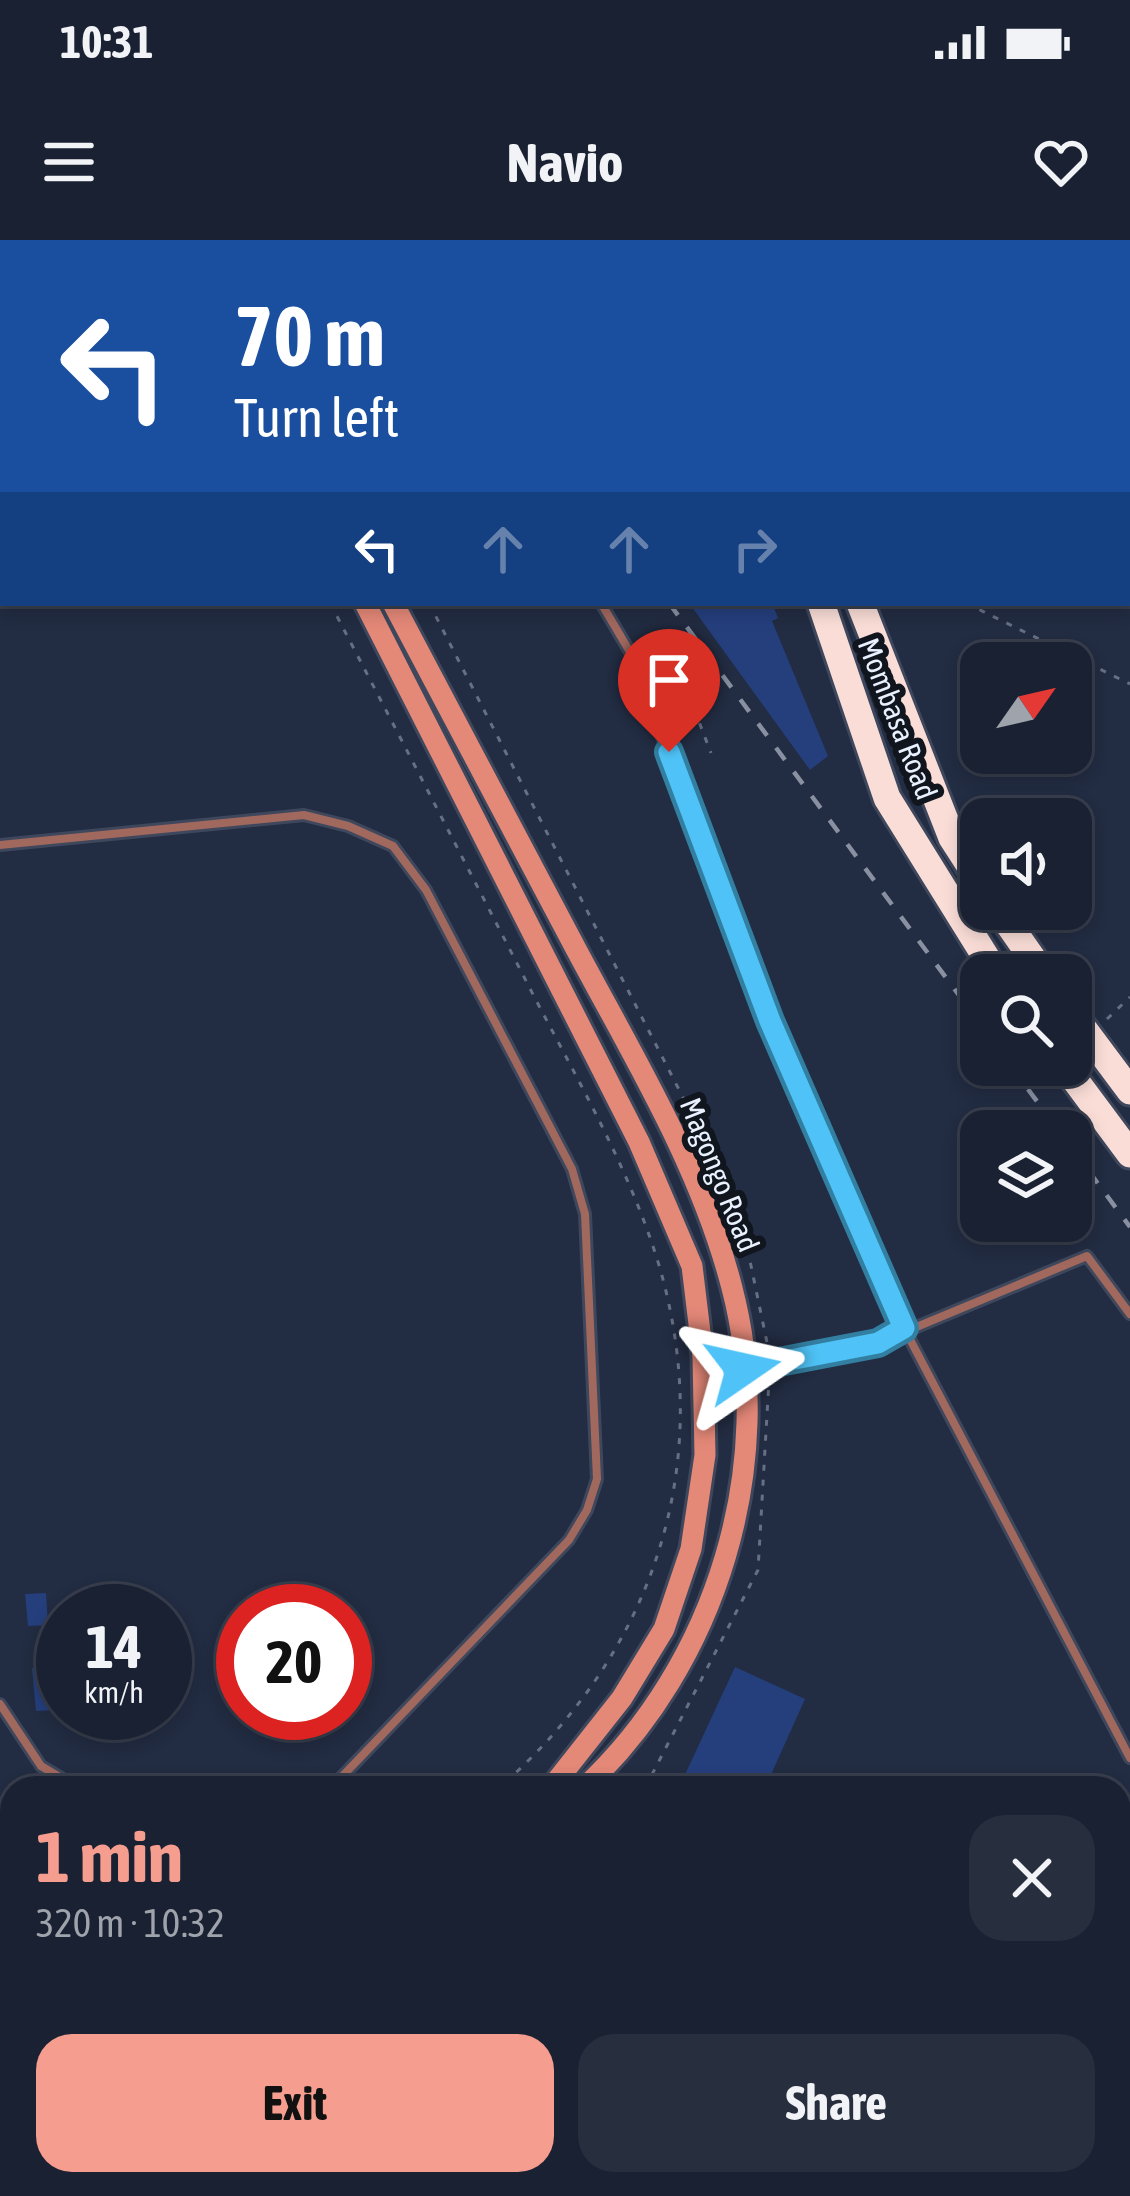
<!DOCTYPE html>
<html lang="en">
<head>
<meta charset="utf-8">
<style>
	:root { --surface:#1a2132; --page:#272e3e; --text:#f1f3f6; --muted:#9fa3ac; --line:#383e4d; --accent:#f59d8e }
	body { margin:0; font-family:"Asap Condensed",sans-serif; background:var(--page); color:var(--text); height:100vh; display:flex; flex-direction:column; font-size:45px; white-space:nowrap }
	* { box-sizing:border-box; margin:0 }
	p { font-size:39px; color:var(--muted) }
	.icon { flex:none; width:66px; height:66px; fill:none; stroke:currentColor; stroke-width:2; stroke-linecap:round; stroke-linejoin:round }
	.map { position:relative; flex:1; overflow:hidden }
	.side { position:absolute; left:0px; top:1536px; width:1131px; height:420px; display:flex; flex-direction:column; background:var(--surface); border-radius:36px 36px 0 0; box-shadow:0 6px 18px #0003,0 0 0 3px var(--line) }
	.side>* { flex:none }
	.top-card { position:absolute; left:0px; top:0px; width:1131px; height:366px; box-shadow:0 6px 18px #0003,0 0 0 3px var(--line); background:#1a4fa0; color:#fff; overflow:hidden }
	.needle { width:78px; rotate:56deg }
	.controls { position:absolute; left:960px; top:402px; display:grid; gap:24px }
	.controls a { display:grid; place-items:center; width:132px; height:132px; border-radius:24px; background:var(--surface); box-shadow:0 6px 18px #0003,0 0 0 3px var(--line); font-size:60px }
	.speed { position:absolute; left:36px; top:1344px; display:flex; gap:24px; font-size:60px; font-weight:700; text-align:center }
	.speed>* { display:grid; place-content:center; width:156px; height:156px; border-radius:50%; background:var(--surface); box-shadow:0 6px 18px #0003,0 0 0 3px var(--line); line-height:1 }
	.speed small { font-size:30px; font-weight:400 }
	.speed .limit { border:18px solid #d22; background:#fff; color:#111 }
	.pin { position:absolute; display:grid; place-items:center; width:102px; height:102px; color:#fff; margin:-123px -51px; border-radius:50% 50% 50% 0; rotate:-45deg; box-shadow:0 0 12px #0007 }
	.pin .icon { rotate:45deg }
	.me { position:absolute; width:132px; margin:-66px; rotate:79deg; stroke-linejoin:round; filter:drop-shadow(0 0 9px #0008) }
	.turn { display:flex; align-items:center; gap:42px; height:252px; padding:0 36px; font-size:54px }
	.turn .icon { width:156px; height:156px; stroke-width:2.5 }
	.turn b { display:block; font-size:84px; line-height:102px }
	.lanes { display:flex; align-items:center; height:114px; padding:0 36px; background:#0003; justify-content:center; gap:60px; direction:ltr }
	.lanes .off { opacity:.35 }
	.round { display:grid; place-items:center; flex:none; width:126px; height:126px; border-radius:36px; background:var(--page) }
	.overview { display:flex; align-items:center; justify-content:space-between; height:204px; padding:0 36px }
	h1 { font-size:72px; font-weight:700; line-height:90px; color:var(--accent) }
	.action { display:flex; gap:24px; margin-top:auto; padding:24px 36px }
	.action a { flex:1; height:138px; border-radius:36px; background:var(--accent); color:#111; font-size:48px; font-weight:700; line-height:138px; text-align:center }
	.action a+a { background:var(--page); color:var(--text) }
	.status { display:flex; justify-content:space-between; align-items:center; height:84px; padding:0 60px; background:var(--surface); direction:ltr }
	.status svg { height:33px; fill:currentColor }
	header { display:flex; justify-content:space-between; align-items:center; height:156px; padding:0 36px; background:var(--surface); font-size:54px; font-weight:700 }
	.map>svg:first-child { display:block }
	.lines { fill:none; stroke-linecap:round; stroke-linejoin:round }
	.stream { stroke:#474c7a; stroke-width:4.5 }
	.building { fill:#253f7d }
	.lane-casing { stroke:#3e475c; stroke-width:14 }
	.secondary-casing { stroke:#3e475c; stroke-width:27 }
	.highway-casing { stroke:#3e475c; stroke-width:33 }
	.path { stroke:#666f83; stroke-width:3; stroke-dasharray:6 9; stroke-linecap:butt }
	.lane { stroke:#a1685e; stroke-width:8 }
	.secondary { stroke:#e48878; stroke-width:21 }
	.highway { stroke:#faddd7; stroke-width:27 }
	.rail { stroke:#8890a2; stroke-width:4.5; stroke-dasharray:15 15; stroke-linecap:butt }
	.route-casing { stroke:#337fa1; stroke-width:30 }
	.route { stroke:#4fc3f7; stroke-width:21 }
	.labels { text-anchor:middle; stroke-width:12; stroke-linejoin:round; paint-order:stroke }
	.street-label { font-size:30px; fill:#e9f0fe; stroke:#10151e }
</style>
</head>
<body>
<div class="status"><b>10:31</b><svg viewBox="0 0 49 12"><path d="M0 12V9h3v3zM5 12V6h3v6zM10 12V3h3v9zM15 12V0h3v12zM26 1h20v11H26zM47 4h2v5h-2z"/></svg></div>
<header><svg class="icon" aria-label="menu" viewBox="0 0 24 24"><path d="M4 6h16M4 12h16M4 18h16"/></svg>Navio<svg class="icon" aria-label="heart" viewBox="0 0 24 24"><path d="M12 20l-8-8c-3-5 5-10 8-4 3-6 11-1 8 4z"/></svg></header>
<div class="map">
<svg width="1130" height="1956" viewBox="0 0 1130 1956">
	<rect width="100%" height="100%" fill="#222c42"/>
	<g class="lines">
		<polyline class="stream" points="1128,124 1130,123"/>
	</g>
	<g class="building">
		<polygon points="689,363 772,363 778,378 772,381 828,516 810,530"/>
		<polygon points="46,1353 48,1385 28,1386 25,1354"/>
		<polygon points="54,1427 57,1470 36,1471 32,1428"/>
		<polygon points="735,1427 805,1459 765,1548 697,1548 682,1541"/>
	</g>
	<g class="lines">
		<g class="lane-casing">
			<g id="lane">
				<polyline points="601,363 630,412 769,781 904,1088 1130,1518"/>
				<polyline points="0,605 304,575 348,586 393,606 426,650 572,929 585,974 597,1239 587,1270 569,1300 331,1548"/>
				<polyline points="749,1128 878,1103 1087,1016 1130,1074"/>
				<polyline points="0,1464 41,1526 78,1548"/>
			</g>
		</g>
		<g class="secondary-casing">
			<g id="secondary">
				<polyline points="174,0 176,3"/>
				<polyline points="201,0 203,3"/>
				<polyline points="365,363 639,902 692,1026 703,1117 705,1215 691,1309 664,1389 622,1458 551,1548"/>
				<path d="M393 363C454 478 515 594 576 709 634 818 701 927 732 1048 778 1224 717 1424 584 1548"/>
				<polyline points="0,1886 12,1873"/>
				<polyline points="0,1934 12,1917"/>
			</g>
		</g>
		<g class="highway-casing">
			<g id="highway">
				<polyline points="748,0 749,3"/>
				<polyline points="791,0 791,3"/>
				<polyline points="821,363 887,558 997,735"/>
				<polyline points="860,363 952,598 981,643"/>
				<polyline points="998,669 1044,735"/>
				<polyline points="1071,772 1130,851"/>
				<polyline points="1064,825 1130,914"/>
			</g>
		</g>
		<g class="path">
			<polyline points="141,0 143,3"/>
			<polyline points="233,0 235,3"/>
			<polyline points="1128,284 1130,284"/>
			<path d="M330 363C395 487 459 611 523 735 572 831 631 928 661 1032 716 1230 651 1415 499 1548"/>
			<polyline points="429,363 690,871 745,997 769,1112"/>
			<polyline points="966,363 1130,444"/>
			<polyline points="643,414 696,474 711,513"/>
			<polyline points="1107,779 1130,757"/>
			<polyline points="645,1548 758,1330 769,1140"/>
			<polyline points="0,1849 12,1838"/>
			<polyline points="30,1956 37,1944"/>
			<polyline points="55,1956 61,1944"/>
			<polyline points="77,1956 83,1944"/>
		</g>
		<use href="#lane" class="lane"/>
		<use href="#secondary" class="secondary"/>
		<use href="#highway" class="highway"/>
		<g class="rail">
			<polyline points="400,0 403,3"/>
			<polyline points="669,363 981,785"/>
			<polyline points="1010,825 1059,891"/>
			<polyline points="1071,907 1130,987"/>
		</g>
	</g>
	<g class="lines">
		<g class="route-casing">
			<polyline id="route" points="669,512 770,781 904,1088 878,1103 743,1129"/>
		</g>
		<use href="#route" class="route"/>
	</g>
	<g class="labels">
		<g class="street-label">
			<text transform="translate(897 479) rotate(69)" y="10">Mombasa Road</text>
			<text transform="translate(719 935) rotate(68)" y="10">Magongo Road</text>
		</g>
	</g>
</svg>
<div class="controls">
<a><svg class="needle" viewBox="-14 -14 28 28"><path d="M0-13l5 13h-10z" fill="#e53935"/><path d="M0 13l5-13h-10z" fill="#9fa3ac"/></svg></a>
<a><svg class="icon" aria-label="sound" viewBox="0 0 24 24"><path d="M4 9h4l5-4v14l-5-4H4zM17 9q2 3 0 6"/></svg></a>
<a><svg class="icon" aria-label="search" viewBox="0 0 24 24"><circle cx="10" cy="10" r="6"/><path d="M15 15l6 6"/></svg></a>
<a><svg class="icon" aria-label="layers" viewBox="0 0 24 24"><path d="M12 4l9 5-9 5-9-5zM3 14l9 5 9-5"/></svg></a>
</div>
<div class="speed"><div>14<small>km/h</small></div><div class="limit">20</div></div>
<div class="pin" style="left:669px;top:512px;background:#d93025"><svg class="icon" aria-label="arrive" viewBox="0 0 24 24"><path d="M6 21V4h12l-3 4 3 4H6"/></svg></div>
<svg class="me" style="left:743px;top:1129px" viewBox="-20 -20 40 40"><path d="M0-17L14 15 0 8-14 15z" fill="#4fc3f7" stroke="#fff" stroke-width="4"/></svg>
<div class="top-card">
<div class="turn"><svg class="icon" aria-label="left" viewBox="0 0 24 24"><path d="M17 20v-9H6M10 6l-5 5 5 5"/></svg><div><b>70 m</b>Turn left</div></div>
<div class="lanes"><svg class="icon" aria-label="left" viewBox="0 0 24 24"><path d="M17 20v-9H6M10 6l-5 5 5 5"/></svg><svg class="icon off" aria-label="ahead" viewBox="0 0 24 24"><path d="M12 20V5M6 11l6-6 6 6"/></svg><svg class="icon off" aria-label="ahead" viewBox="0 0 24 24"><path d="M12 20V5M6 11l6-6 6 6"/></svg><svg class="icon off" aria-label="right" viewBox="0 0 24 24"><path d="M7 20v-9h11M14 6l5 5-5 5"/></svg></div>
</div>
<section class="side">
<div class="overview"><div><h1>1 min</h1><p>320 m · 10:32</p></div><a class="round"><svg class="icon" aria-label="close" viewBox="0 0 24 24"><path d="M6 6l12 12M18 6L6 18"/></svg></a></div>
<div class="action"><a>Exit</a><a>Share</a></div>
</section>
</div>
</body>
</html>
